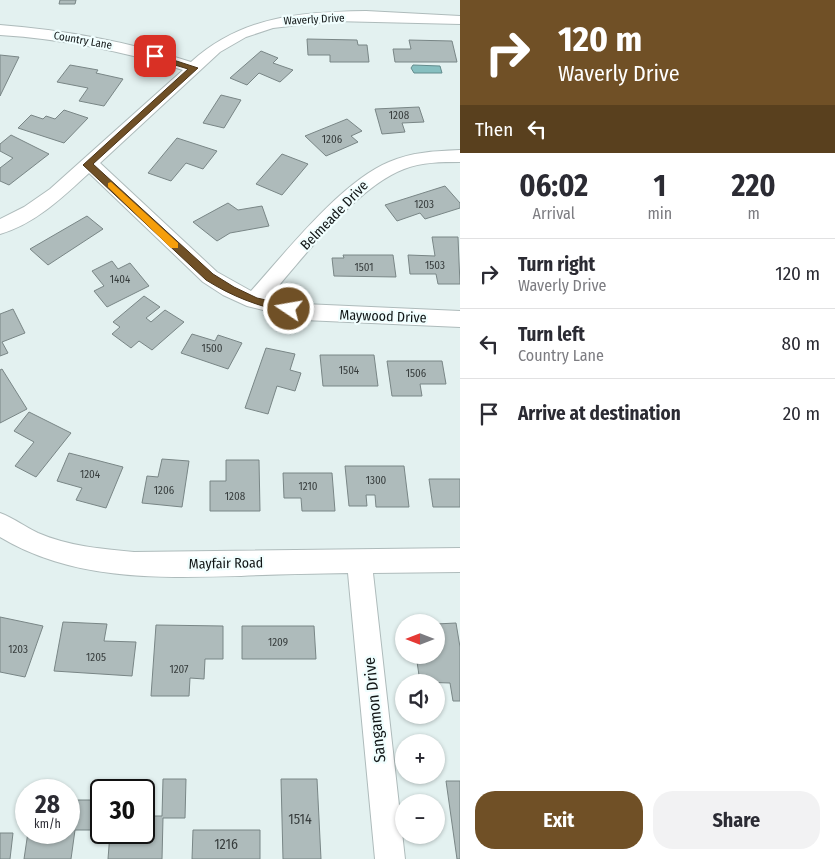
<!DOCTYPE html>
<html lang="en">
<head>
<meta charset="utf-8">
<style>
	:root { --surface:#fff; --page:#f2f2f3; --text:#2b2b33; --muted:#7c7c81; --line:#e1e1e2; --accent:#705026 }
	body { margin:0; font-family:"Fira Sans Condensed",sans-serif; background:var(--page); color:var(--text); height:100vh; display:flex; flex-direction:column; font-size:19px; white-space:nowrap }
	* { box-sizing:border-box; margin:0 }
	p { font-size:16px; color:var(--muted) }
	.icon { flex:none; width:28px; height:28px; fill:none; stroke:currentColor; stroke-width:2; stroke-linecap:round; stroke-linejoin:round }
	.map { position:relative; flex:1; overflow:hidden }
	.side { display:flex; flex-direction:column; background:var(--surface); width:375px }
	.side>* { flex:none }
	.top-card { background:#705026; color:#fff; overflow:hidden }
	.needle { width:32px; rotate:270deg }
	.controls { position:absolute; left:395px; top:614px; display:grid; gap:10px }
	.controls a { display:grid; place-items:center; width:50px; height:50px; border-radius:50%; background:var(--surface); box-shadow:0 1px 4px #0004; font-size:25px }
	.speed { position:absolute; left:15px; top:779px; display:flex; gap:10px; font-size:25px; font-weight:700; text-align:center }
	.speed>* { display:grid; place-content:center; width:65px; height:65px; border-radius:50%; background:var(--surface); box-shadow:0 1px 4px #0004; line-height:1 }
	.speed small { font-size:12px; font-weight:400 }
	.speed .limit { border:2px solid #111; border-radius:8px; background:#fff; color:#111 }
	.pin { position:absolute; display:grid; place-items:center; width:42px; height:42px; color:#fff; margin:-21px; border-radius:10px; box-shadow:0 2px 8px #0006 }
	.me { position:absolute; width:55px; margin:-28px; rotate:282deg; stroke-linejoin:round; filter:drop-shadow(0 0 4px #0008) }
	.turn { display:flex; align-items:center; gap:18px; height:105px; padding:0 15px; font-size:22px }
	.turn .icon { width:65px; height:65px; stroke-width:2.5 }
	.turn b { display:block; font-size:35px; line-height:42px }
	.then { display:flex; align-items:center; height:48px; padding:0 15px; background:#0003; gap:10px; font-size:19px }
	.eta { display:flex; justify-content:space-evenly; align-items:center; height:85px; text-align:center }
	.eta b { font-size:30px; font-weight:700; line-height:35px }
	.button { display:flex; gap:10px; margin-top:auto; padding:10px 15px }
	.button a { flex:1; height:58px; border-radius:20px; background:var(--accent); color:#fff; font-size:20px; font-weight:700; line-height:58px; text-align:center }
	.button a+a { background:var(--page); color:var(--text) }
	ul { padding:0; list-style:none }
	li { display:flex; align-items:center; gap:15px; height:70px; padding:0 15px; border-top:1px solid var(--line) }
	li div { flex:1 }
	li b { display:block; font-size:19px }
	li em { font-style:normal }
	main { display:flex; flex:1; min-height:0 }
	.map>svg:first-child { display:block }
	.water { fill:#86bfc0; stroke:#638c8d }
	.building { fill:#aebbbb; stroke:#798686 }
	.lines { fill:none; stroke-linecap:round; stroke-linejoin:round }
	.street-casing { stroke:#aebbbb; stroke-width:2 }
	.street { fill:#fff; fill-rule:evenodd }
	.route { fill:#705026; stroke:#493419 }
	.slow { fill:#f59e0b }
	.labels { text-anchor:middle; stroke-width:4.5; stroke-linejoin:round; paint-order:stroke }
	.far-street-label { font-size:11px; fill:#101515; stroke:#f0fefe }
	.number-label { font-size:11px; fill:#383e3e }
	.street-label { font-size:14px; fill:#101515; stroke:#f0fefe }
	.near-number-label { font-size:14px; fill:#383e3e }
	.near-street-label { font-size:16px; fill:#101515; stroke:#f0fefe }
</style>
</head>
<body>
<main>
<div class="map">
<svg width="460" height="859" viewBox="0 0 460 859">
	<rect width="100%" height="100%" fill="#e3f1f0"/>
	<polygon class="water" points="413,65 440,66 442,73 414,73 411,68"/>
	<g class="building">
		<polygon points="60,0 76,0 75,4 59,4"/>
		<polygon points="307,39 357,40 358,45 367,45 369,62 330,62 330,55 308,55"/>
		<polygon points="409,40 452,41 457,62 395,62 393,49 411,49"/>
		<polygon points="261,51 278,58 273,63 293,70 280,82 259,73 247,85 230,78"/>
		<polygon points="0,55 19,57 0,96"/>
		<polygon points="70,65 98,70 96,73 123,79 104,106 79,101 88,88 57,82"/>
		<polygon points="221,95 241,100 224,128 203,123"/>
		<polygon points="419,107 424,122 402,123 405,132 382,134 375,109"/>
		<polygon points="64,110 88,118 64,143 18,128 31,115 43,119 46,116 55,119"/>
		<polygon points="347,119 362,131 351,136 358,142 326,156 305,136"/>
		<polygon points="11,135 49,154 9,185 0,181 0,168 13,158 0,151 0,144"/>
		<polygon points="177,138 217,151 203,169 186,163 171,181 148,173"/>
		<polygon points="282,154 308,164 282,195 256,184"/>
		<polygon points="445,186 460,203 460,208 425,219 420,213 397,221 385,205"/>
		<polygon points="228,203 238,210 262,206 269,226 230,233 217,241 193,222"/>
		<polygon points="87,216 103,229 48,265 30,249"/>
		<polygon points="432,237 458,237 460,284 438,284 436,274 410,274 408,255 435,256"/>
		<polygon points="343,255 393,255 396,277 334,276 332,258 344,258"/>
		<polygon points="112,261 118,269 130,263 149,286 107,307 94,291 104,286 92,271"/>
		<polygon points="144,296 160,307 146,318 151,322 165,310 184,322 152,350 139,341 131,348 112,334 120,327 113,322"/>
		<polygon points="13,309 25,333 2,342 8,353 0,356 0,314"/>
		<polygon points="192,334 215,341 218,335 242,343 228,369 181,353"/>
		<polygon points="266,348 295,354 290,370 301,373 295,391 277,386 268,414 245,408"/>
		<polygon points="320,355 374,355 378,386 323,386"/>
		<polygon points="387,361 442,361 446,384 420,384 422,396 392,396"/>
		<polygon points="2,369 27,409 0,423 0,370"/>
		<polygon points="29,412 71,433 36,477 15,466 34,442 14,431"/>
		<polygon points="69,453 123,467 106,508 76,500 82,488 57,481"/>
		<polygon points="162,459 189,461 182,507 142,503 147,476 158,477"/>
		<polygon points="226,460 259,460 260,511 210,511 210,481 226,481"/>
		<polygon points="345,466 404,466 409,507 376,507 375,495 366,495 367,506 349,506"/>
		<polygon points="283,473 332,473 335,511 302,511 301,498 284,498"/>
		<polygon points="429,479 460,479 460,507 433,507"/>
		<polygon points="0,617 43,626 25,677 0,672"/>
		<polygon points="63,622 107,624 104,641 136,642 132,676 54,671"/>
		<polygon points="456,623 460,647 460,701 453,701 450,683 420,682 416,655 436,655 436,624"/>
		<polygon points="156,625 223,626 223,659 205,659 204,679 190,678 189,696 151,696"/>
		<polygon points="242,626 314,626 316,659 242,659"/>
		<polygon points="163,779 186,779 185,818 163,818 162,859 108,859 110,833 144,832 144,816 162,816"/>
		<polygon points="281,779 317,779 321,859 283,859"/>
		<polygon points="446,781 460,781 460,859 457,859"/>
		<polygon points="73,800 98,800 95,830 75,830 71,859 24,859 28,832 69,832 69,812 72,812"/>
		<polygon points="193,830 260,830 260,859 192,859"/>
		<polygon points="0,833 13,833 10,859 0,859"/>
	</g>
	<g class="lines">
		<g class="street-casing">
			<g id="street">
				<path d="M366 11 460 16V24L333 21 273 28 246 37 220 52 100 163 217 272 251 291C286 252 341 182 389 162 411 152 436 151 460 150V162C441 162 422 162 404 169 356 187 303 258 269 297L304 304 460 311V327L304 320 247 306 223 295 203 282 89 173C63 197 35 224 0 234V219L24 207 50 189 183 70C123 51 63 39 0 35V25C65 30 129 42 191 62 242 16 300 12 366 11Z"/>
				<path d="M0 513C14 518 25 527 38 533 68 546 101 549 134 552L460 548V572L373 573 405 859H375L348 573C312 574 276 574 241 576 158 578 73 581 0 537Z"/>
			</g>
		</g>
		<use href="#street" class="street"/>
	</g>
	<path class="route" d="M155 54 198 68 93 164 213 274 234 287 257 298 293 306V312L289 313C258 306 233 297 206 280L83 165 188 69 152 58 151 56Z"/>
	<polygon class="slow" points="111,182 178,243 178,248 171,248 108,187 108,183"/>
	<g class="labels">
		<g class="far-street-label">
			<text transform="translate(314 19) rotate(-3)" y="4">Waverly Drive</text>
			<text transform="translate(83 40) rotate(10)" y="4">Country Lane</text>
		</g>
		<g class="number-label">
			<text x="399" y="119">1208</text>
			<text x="332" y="143">1206</text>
			<text x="424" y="208">1203</text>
			<text x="435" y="269">1503</text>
			<text x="364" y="271">1501</text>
			<text x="120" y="283">1404</text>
			<text x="212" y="352">1500</text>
			<text x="349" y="374">1504</text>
			<text x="416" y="377">1506</text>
			<text x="90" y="478">1204</text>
			<text x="376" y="484">1300</text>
			<text x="308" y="490">1210</text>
			<text x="164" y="494">1206</text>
			<text x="235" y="500">1208</text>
			<text x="278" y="646">1209</text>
			<text x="18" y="653">1203</text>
			<text x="96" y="661">1205</text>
			<text x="179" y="673">1207</text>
		</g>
		<g class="street-label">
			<text transform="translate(334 215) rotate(-46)" y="5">Belmeade Drive</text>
			<text transform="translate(383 316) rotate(2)" y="5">Maywood Drive</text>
			<text transform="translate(226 563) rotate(-1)" y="5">Mayfair Road</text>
		</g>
		<g class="near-number-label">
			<text x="300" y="824">1514</text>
			<text x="226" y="849">1216</text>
		</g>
		<g class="near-street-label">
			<text transform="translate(374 710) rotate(-96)" y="6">Sangamon Drive</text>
		</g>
	</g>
</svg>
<div class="controls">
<a><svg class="needle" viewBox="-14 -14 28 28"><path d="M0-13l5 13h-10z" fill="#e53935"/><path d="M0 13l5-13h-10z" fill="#7c7c81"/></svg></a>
<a><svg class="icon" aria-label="sound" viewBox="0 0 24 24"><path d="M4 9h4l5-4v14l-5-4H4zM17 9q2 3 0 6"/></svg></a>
<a>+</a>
<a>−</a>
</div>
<div class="speed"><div>28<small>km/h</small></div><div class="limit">30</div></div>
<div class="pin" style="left:155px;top:56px;background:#d93025"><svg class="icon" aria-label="arrive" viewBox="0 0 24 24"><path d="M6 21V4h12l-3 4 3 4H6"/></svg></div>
<svg class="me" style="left:289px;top:309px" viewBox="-20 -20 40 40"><circle r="17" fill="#705026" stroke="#fff" stroke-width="3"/><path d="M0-11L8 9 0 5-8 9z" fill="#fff"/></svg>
</div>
<section class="side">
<div class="top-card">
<div class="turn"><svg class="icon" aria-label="right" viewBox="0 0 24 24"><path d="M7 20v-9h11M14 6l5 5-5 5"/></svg><div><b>120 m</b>Waverly Drive</div></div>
<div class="then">Then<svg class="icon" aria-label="left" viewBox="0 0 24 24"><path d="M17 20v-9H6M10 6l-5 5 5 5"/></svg></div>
</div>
<div class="eta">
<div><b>06:02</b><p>Arrival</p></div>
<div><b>1</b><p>min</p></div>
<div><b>220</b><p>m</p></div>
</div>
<ul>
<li><svg class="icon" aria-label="right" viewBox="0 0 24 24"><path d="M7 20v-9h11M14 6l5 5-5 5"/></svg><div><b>Turn right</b><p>Waverly Drive</p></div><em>120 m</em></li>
<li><svg class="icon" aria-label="left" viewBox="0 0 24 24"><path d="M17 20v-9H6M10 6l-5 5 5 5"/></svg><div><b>Turn left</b><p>Country Lane</p></div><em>80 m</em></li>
<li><svg class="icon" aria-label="arrive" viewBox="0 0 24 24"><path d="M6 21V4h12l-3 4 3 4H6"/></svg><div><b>Arrive at destination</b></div><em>20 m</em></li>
</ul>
<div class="button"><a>Exit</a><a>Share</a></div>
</section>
</main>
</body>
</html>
